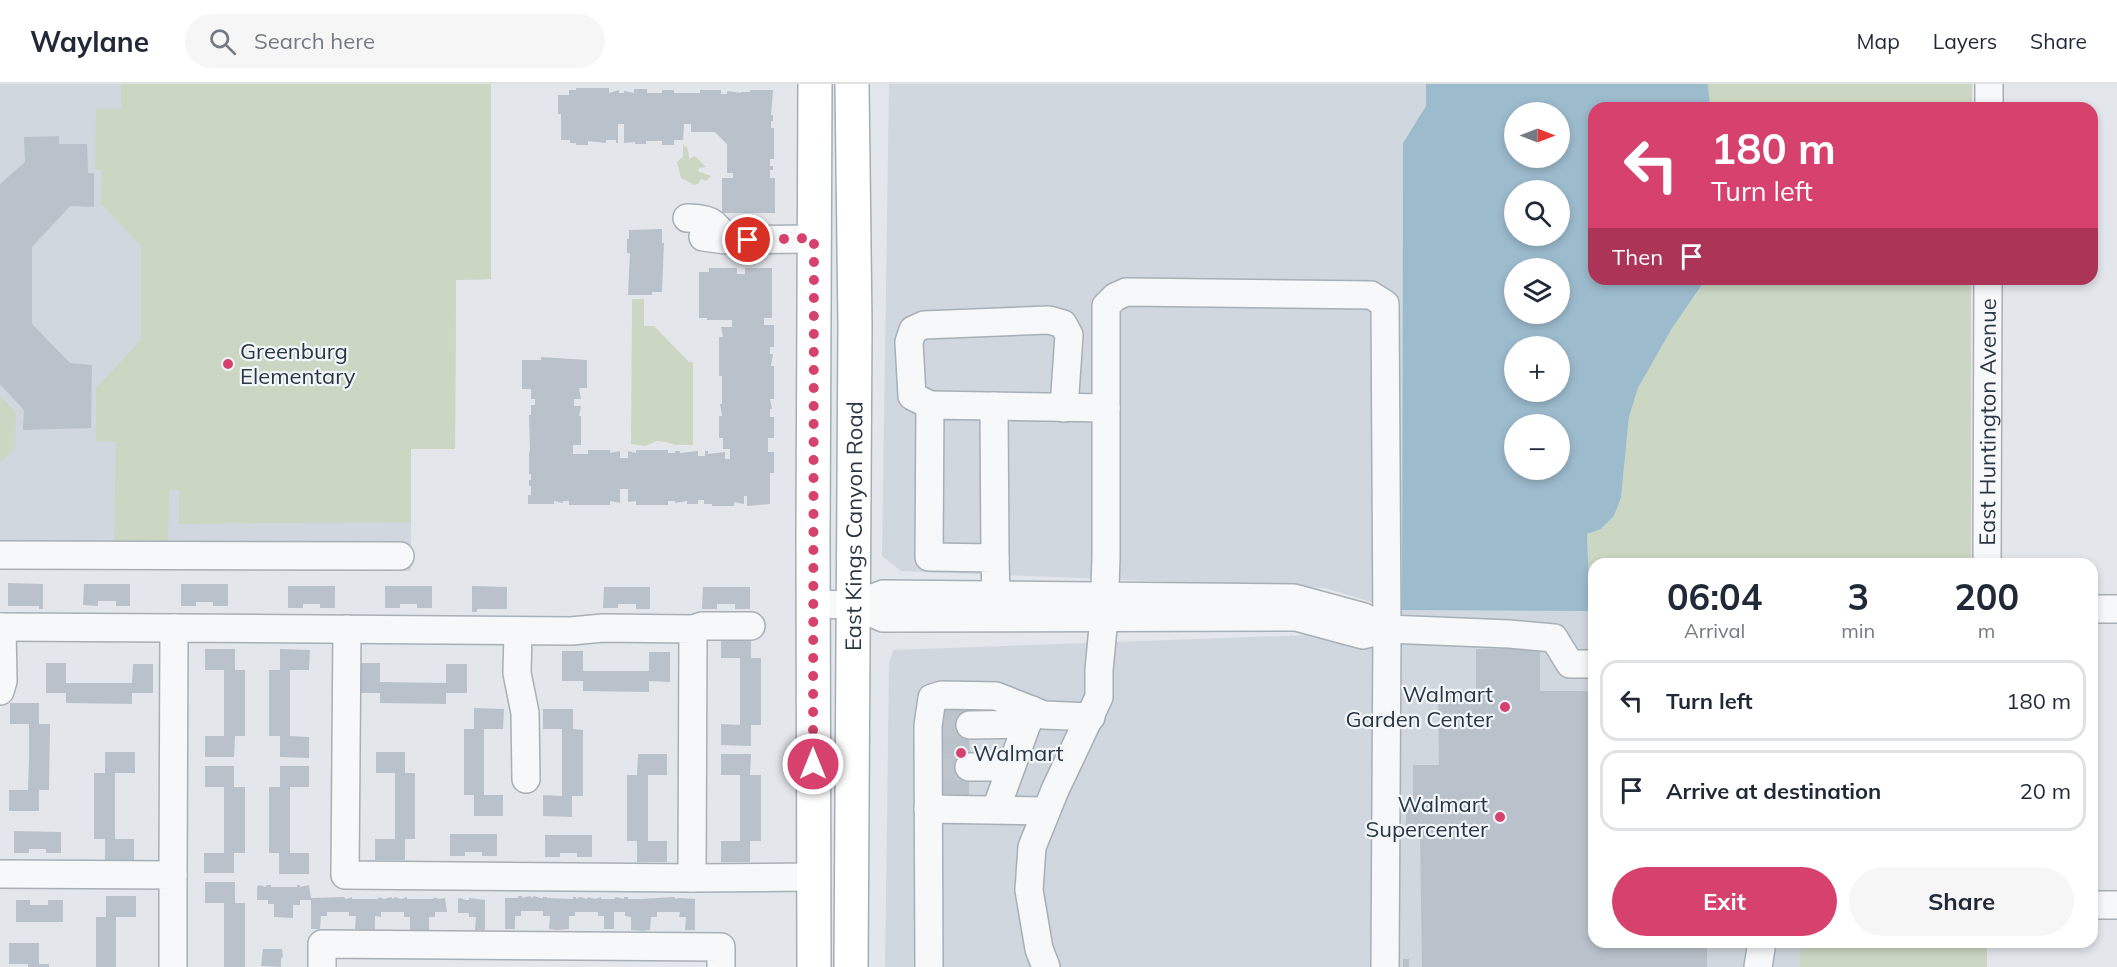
<!DOCTYPE html>
<html lang="en">
<head>
<meta charset="utf-8">
<style>
	:root { --surface:#fff; --page:#f6f6f7; --text:#1f2937; --muted:#747a83; --line:#e0e1e3; --accent:#d6426d }
	body { margin:0; font-family:Mulish,sans-serif; background:var(--page); color:var(--text); height:100vh; display:flex; flex-direction:column; font-size:22px; white-space:nowrap }
	* { box-sizing:border-box; margin:0 }
	p { font-size:20px; color:var(--muted) }
	.icon { flex:none; width:33px; height:33px; fill:none; stroke:currentColor; stroke-width:2; stroke-linecap:round; stroke-linejoin:round }
	.map { position:relative; flex:1; overflow:hidden }
	.sheet { position:absolute; left:1588px; top:474px; width:510px; height:390px; display:flex; flex-direction:column; background:var(--surface); border-radius:18px; box-shadow:0 3px 9px #0003 }
	.sheet>* { flex:none }
	.guide { position:absolute; left:1588px; top:18px; width:510px; height:183px; border-radius:18px; box-shadow:0 3px 9px #0003; background:#d6426d; color:#fff; overflow:hidden }
	.needle { width:39px; rotate:90deg }
	.fabs { position:absolute; left:1504px; top:18px; display:grid; gap:12px }
	.fabs a { display:grid; place-items:center; width:66px; height:66px; border-radius:50%; background:var(--surface); box-shadow:0 3px 9px #0003; font-size:30px }
	.pin { position:absolute; display:grid; place-items:center; width:51px; height:51px; color:#fff; margin:-26px; border:3px solid #fff; border-radius:50%; box-shadow:0 2px 6px #0007 }
	.me { position:absolute; width:66px; margin:-33px; rotate:0deg; stroke-linejoin:round; filter:drop-shadow(0 0 4px #0008) }
	.turn { display:flex; align-items:center; gap:21px; height:126px; padding:0 24px; font-size:27px }
	.turn .icon { width:78px; height:78px; stroke-width:2.5 }
	.turn b { display:block; font-size:42px; line-height:51px }
	.then { display:flex; align-items:center; height:57px; padding:0 24px; background:#0003; gap:12px; font-size:22px }
	.eta { display:flex; justify-content:space-evenly; align-items:center; height:102px; text-align:center }
	.eta b { font-size:36px; font-weight:700; line-height:42px }
	.primary-button { display:flex; gap:12px; margin-top:auto; padding:12px 24px }
	.primary-button a { flex:1; height:69px; border-radius:36px; background:var(--accent); color:#fff; font-size:24px; font-weight:700; line-height:69px; text-align:center }
	.primary-button a+a { background:var(--page); color:var(--text) }
	ul { padding:0; list-style:none }
	li { display:flex; align-items:center; gap:18px; height:81px; margin:0 12px 9px; padding:0 12px; border:3px solid var(--line); border-radius:18px }
	li div { flex:1 }
	li b { display:block; font-size:22px }
	li em { font-style:normal }
	header { display:flex; align-items:center; gap:36px; box-sizing:border-box; height:84px; padding:0 30px; background:var(--surface); border-bottom:2px solid var(--line) }
	header strong { font-size:28px }
	nav { display:flex; gap:33px; margin-inline-start:auto; font-size:21px }
	.search { width:420px; height:54px; background:var(--page); display:flex; align-items:center; gap:15px; box-sizing:border-box; padding:0 21px; border-radius:33px; color:var(--muted); font-size:22px }
	.map>svg:first-child { display:block }
	.built { fill:#d0d7de }
	.green { fill:#cbd6c3 }
	.water { fill:#9cbbcd; fill-rule:evenodd }
	.building { fill:#b9c1ca }
	.lines { fill:none; stroke-linecap:round; stroke-linejoin:round }
	.minor-tunnel { stroke:#bec4cb; stroke-width:27; stroke-dasharray:27 14; stroke-linecap:butt }
	.minor-casing { stroke:#a7afb7; stroke-width:30 }
	.major-casing { stroke:#a1aeb8; stroke-width:36 }
	.minor { stroke:#f6f8f9; stroke-width:27 }
	.major { stroke:#fff; stroke-width:33 }
	.route { stroke:#d6426d; stroke-width:10; stroke-dasharray:0 18 }
	.poi-dot { fill:#d6426d; stroke:#f3f6f9; stroke-width:2 }
	.labels { text-anchor:middle; stroke-width:4.5; stroke-linejoin:round; paint-order:stroke }
	.poi-label { font-size:22px; fill:#293745; stroke:#f3f6f9; text-anchor:start }
	.street-label { font-size:22px; fill:#293745; stroke:#f3f6f9 }
</style>
</head>
<body>
<header>
<strong>Waylane</strong>
<div class="search"><svg class="icon" aria-label="search" viewBox="0 0 24 24"><circle cx="10" cy="10" r="6"/><path d="M15 15l6 6"/></svg>Search here</div>
<nav><a>Map</a><a>Layers</a><a>Share</a></nav>
</header>
<div class="map">
<svg width="2117" height="883" viewBox="0 0 2117 883">
	<rect width="100%" height="100%" fill="#e3e7ec"/>
	<g class="built">
		<polygon points="0,0 491,0 491,195 456,196 455,365 411,365 411,487 0,485"/>
		<polygon points="889,0 1426,0 1426,22 1403,59 1402,526 1594,527 1594,858 1800,858 1800,883 885,883 889,580 893,566 1364,549 1401,527 1325,504 901,487 882,472"/>
	</g>
	<g class="green">
		<polygon points="121,0 491,0 491,195 456,196 455,365 411,365 411,438 179,440 179,406 169,406 168,458 114,458 116,357 96,358 96,304 141,256 141,161 101,120 102,86 95,86 96,25 121,25"/>
		<polygon points="1708,0 1972,0 1972,24 1710,24"/>
		<polygon points="683,60 688,65 689,75 695,72 706,83 699,84 698,87 711,92 706,97 701,95 698,100 694,101 681,94 677,78 683,73"/>
		<polygon points="1706,195 1971,195 1971,480 1594,480 1594,527 1590,527 1587,450 1601,445 1614,432 1621,414 1629,333 1638,304 1672,243"/>
		<polygon points="632,215 644,215 644,242 654,242 689,278 693,278 693,361 675,361 666,358 656,357 646,362 631,360"/>
		<polygon points="0,312 16,329 15,365 0,378"/>
		<rect x="1800" y="858" width="187" height="25"/>
	</g>
	<path class="water" d="M1426 0H1708L1710 24H1594V195H1706L1672 244 1638 304 1629 333 1621 414 1614 432 1601 445 1587 450 1590 527 1402 526 1403 59 1426 22ZM1515 28H1560V74H1515ZM1515 106H1560V152H1515ZM1515 184H1560V230H1515ZM1515 262H1560V308H1515ZM1515 340H1560V386H1515Z"/>
	<g class="building">
		<polygon points="576,4 609,4 609,9 619,6 619,9 624,9 624,7 634,9 634,5 647,5 647,9 662,9 662,6 674,6 674,9 700,9 700,6 721,6 721,10 727,10 727,7 741,9 741,8 750,8 750,6 773,6 771,31 773,31 773,37 771,37 771,44 774,44 774,75 770,75 770,82 773,82 773,86 770,86 770,94 775,94 775,129 722,129 722,94 733,94 733,89 727,89 727,60 715,48 691,48 691,40 684,40 683,56 674,56 674,61 662,61 662,57 646,57 646,60 635,60 635,58 624,59 624,40 618,40 618,59 616,59 616,56 606,56 606,59 588,57 588,61 576,61 576,59 570,59 570,56 561,56 561,30 558,30 558,11 569,11 569,6 576,6"/>
		<polygon points="59,52 59,60 87,60 88,89 94,89 94,123 70,122 32,163 32,240 70,279 92,281 91,344 23,346 24,326 0,300 0,100 25,78 24,53"/>
		<polygon points="662,145 662,159 664,159 662,208 652,208 652,211 628,211 630,169 627,169 627,155 629,155 629,146"/>
		<polygon points="709,184 737,184 737,190 745,190 745,184 772,184 772,234 764,234 764,241 774,241 774,263 770,263 770,270 773,270 771,282 774,282 774,315 770,315 772,325 770,325 770,333 774,333 774,354 768,354 768,368 774,368 774,389 770,389 770,420 747,422 747,412 744,412 744,420 734,418 734,422 712,422 712,420 704,420 704,416 698,416 698,420 687,420 687,417 675,419 675,417 668,417 668,421 636,421 636,417 628,418 628,405 620,405 620,419 610,417 610,421 569,421 569,417 563,417 563,419 554,417 554,420 528,420 528,411 531,411 531,402 529,402 529,396 531,396 531,390 529,390 529,368 530,368 529,331 531,331 531,321 535,321 535,315 531,315 531,305 522,305 522,276 541,276 541,273 587,276 587,304 579,304 581,315 574,315 574,322 581,322 579,332 581,332 581,361 573,361 573,370 588,370 588,366 610,366 610,369 620,367 620,374 628,374 628,367 636,369 636,366 668,366 668,369 675,369 675,367 680,367 680,369 698,367 698,372 705,372 705,367 708,367 708,370 725,368 725,375 730,375 730,365 723,365 723,354 719,354 719,332 722,332 720,320 722,320 722,292 719,292 719,253 723,253 721,243 732,243 732,236 707,236 707,234 699,234 699,188 709,188"/>
		<polygon points="8,499 43,500 43,525 39,525 39,522 8,522"/>
		<polygon points="84,500 130,500 130,522 116,522 116,517 98,517 98,522 83,521"/>
		<polygon points="181,500 228,500 228,522 213,522 213,518 196,518 196,522 181,522"/>
		<polygon points="288,502 335,502 335,524 320,524 320,520 303,520 303,524 288,524"/>
		<polygon points="385,502 432,502 432,524 417,524 417,520 400,520 400,524 385,524"/>
		<polygon points="472,502 507,503 507,525 477,525 477,528 472,528"/>
		<polygon points="604,503 650,503 650,525 636,525 636,520 618,520 618,524 603,524"/>
		<polygon points="703,503 750,503 750,525 735,525 735,520 717,520 717,525 702,525"/>
		<polygon points="721,553 751,553 751,574 761,574 761,641 751,641 751,662 721,661 721,640 740,641 740,574 721,574"/>
		<polygon points="1540,564 1540,607 1594,607 1594,858 1707,858 1707,883 1422,883 1420,752 1406,752 1406,714 1413,714 1413,681 1439,681 1438,606 1476,606 1476,565"/>
		<polygon points="205,565 235,565 235,586 245,586 245,652 235,652 234,673 205,673 205,652 224,652 224,586 205,586"/>
		<polygon points="280,565 310,566 309,586 290,586 290,652 309,653 309,674 280,673 280,652 269,652 269,586 280,586"/>
		<polygon points="562,567 583,567 583,587 649,587 649,568 670,568 670,598 649,597 649,608 583,607 583,597 562,597"/>
		<polygon points="46,579 66,579 66,599 132,599 133,580 153,580 153,609 132,609 132,620 66,619 66,609 46,609"/>
		<polygon points="360,579 380,579 380,598 446,599 446,580 467,580 467,609 446,609 446,620 380,619 380,609 359,609"/>
		<polygon points="10,619 39,619 39,640 50,640 49,706 39,706 39,727 9,727 9,706 28,706 29,673 29,640 10,640"/>
		<polygon points="938,620 970,621 969,711 936,710"/>
		<polygon points="474,624 504,625 503,645 484,645 484,711 503,711 503,732 474,732 474,711 464,711 464,645 474,645"/>
		<polygon points="543,625 573,625 573,645 583,646 583,712 572,712 572,733 543,732 543,711 562,712 562,645 543,645"/>
		<polygon points="105,668 135,668 135,689 115,689 115,755 134,755 134,776 105,776 105,755 94,755 94,689 105,689"/>
		<polygon points="376,668 405,668 405,689 415,689 415,755 405,755 405,776 375,776 375,755 395,755 395,689 376,689"/>
		<polygon points="638,670 667,670 667,691 648,691 648,757 667,757 667,778 637,778 637,757 627,757 627,691 637,691"/>
		<polygon points="721,670 751,670 750,691 761,691 761,757 750,757 750,778 721,778 721,757 740,757 740,691 721,691"/>
		<polygon points="205,682 234,682 234,703 245,703 245,769 234,769 234,789 204,789 204,769 224,769 224,703 205,703"/>
		<polygon points="280,682 309,682 309,703 290,703 290,769 309,769 309,790 279,790 279,769 269,769 269,703 280,703"/>
		<polygon points="14,747 61,748 61,769 46,769 46,765 29,765 29,769 14,769"/>
		<polygon points="450,750 497,750 497,772 482,772 482,768 465,768 465,772 450,772"/>
		<polygon points="545,751 592,751 592,773 577,773 577,769 560,769 560,773 545,773"/>
		<polygon points="205,798 235,798 235,819 245,819 245,883 224,883 224,819 205,819"/>
		<polygon points="259,801 265,803 267,801 271,801 271,803 297,803 297,801 300,801 300,803 309,801 311,814 344,813 346,815 352,813 352,815 378,815 378,813 384,815 391,813 393,815 395,813 401,815 407,813 407,815 433,815 433,814 436,814 439,815 445,814 447,828 435,828 435,833 429,833 429,846 412,847 410,846 410,833 404,833 404,828 381,828 381,833 375,832 375,846 363,846 355,845 356,832 349,832 349,828 327,828 327,832 321,832 320,845 311,845 311,816 300,816 300,821 293,821 293,834 274,833 274,820 268,820 268,816 257,816 257,803"/>
		<polygon points="106,812 136,812 136,833 116,833 116,883 96,883 96,833 106,833"/>
		<polygon points="518,812 522,812 522,814 530,812 532,814 534,812 540,814 543,814 543,813 547,813 547,814 573,815 573,813 576,813 576,815 580,813 587,815 588,813 595,815 601,813 601,815 614,815 616,813 624,815 624,813 628,813 628,815 641,815 674,813 676,815 679,814 695,815 695,846 685,846 686,833 679,833 680,828 657,828 657,833 651,833 650,846 643,847 631,846 631,833 625,832 625,828 614,828 614,845 604,845 604,832 598,832 598,828 575,828 575,832 569,832 569,845 557,846 549,845 550,832 543,832 543,827 521,827 521,832 515,832 515,845 505,845 505,814 518,814"/>
		<polygon points="460,814 466,816 469,816 469,814 485,816 485,846 475,846 476,833 469,833 469,829 458,829 458,815"/>
		<polygon points="16,816 30,816 30,821 48,821 48,816 63,816 63,838 16,838"/>
		<polygon points="9,859 39,859 39,880 49,880 49,883 28,883 28,880 9,880"/>
		<polygon points="263,865 282,865 283,872 281,875 281,883 261,882"/>
		<rect x="1403" y="875" width="6" height="8"/>
	</g>
	<g class="lines">
		<g class="minor-tunnel">
			<polyline points="938,642 970,641"/>
			<polyline points="937,683 969,683"/>
		</g>
		<g class="minor-casing">
			<g id="minor">
				<polyline points="1989,24 1989,0"/>
				<path d="M687 134C710 135 713 136 726 155"/>
				<polyline points="703,153 726,156 814,155"/>
				<polyline points="930,321 912,312 909,258 913,246 924,241 1049,236 1063,240 1069,251 1064,324"/>
				<polyline points="994,322 995,474"/>
				<polyline points="0,471 400,472"/>
				<path id="s1" d="M1987 480 1988 195"/>
				<polyline points="996,513 995,474 929,473 930,321 1106,324"/>
				<polyline points="813,520 854,521 883,510 1294,514 1364,533 1373,538"/>
				<polyline points="854,521 883,534 1296,533 1363,551 1387,545 1509,550 1554,554 1570,580 1594,580"/>
				<polyline points="2092,525 2117,525"/>
				<polyline points="0,543 174,544"/>
				<polyline points="347,545 345,791 692,794 813,793"/>
				<polyline points="693,545 702,542 751,542"/>
				<polyline points="518,547 517,589 525,629 526,695"/>
				<polyline points="0,607 3,597 2,543"/>
				<polyline points="970,641 1027,640"/>
				<polyline points="969,683 1011,683"/>
				<polyline points="928,725 1046,727"/>
				<polyline points="996,725 1032,626"/>
				<polyline points="0,790 173,791 173,883"/>
				<polyline points="173,791 174,544 571,547 603,544 693,545 692,794"/>
				<polyline points="2092,821 2117,821"/>
				<polyline points="322,883 322,860 721,863 721,883"/>
				<polyline points="929,883 928,642 932,614 942,611 996,612 1044,631 1091,633"/>
				<polyline points="1046,883 1039,865 1029,806 1032,763 1055,706 1099,613 1099,586 1104,533 1106,473 1106,222 1115,213 1126,208 1371,211 1385,220 1387,545 1385,883"/>
				<polyline points="1758,883 1762,858"/>
			</g>
		</g>
		<g class="major-casing">
			<g id="major">
				<polyline points="814,883 813,453 815,0"/>
				<path id="s2" d="M851 883 855 242 852 0"/>
			</g>
		</g>
		<use href="#minor" class="minor"/>
		<use href="#major" class="major"/>
	</g>
	<g class="lines">
		<polyline class="route" points="748,156 814,154 813,680"/>
	</g>
	<g class="poi-dot">
		<circle cx="228" cy="280" r="6"/>
		<circle cx="1505" cy="623" r="6"/>
		<circle cx="961" cy="669" r="6"/>
		<circle cx="1500" cy="733" r="6"/>
	</g>
	<g class="labels">
		<g class="poi-label">
			<text x="240" y="275">Greenburg<tspan x="240" dy="25">Elementary</tspan></text>
			<text x="1493" y="618" text-anchor="end">Walmart<tspan x="1493" dy="25">Garden Center</tspan></text>
			<text x="973" y="677">Walmart</text>
			<text x="1488" y="728" text-anchor="end">Walmart<tspan x="1488" dy="25">Supercenter</tspan></text>
		</g>
		<g class="street-label">
			<text dy="8" stroke="none"><textPath href="#s1" startOffset="142">East Huntington Avenue</textPath></text>
			<text dy="8" stroke="none"><textPath href="#s2" startOffset="441">East Kings Canyon Road</textPath></text>
		</g>
	</g>
</svg>
<div class="fabs">
<a><svg class="needle" viewBox="-14 -14 28 28"><path d="M0-13l5 13h-10z" fill="#e53935"/><path d="M0 13l5-13h-10z" fill="#747a83"/></svg></a>
<a><svg class="icon" aria-label="search" viewBox="0 0 24 24"><circle cx="10" cy="10" r="6"/><path d="M15 15l6 6"/></svg></a>
<a><svg class="icon" aria-label="layers" viewBox="0 0 24 24"><path d="M12 4l9 5-9 5-9-5zM3 14l9 5 9-5"/></svg></a>
<a>+</a>
<a>−</a>
</div>
<div class="pin" style="left:748px;top:156px;background:#d93025"><svg class="icon" aria-label="arrive" viewBox="0 0 24 24"><path d="M6 21V4h12l-3 4 3 4H6"/></svg></div>
<svg class="me" style="left:813px;top:680px" viewBox="-20 -20 40 40"><circle r="17" fill="#d6426d" stroke="#fff" stroke-width="3"/><path d="M0-11L8 9 0 5-8 9z" fill="#fff"/></svg>
<div class="guide">
<div class="turn"><svg class="icon" aria-label="left" viewBox="0 0 24 24"><path d="M17 20v-9H6M10 6l-5 5 5 5"/></svg><div><b>180 m</b>Turn left</div></div>
<div class="then">Then<svg class="icon" aria-label="arrive" viewBox="0 0 24 24"><path d="M6 21V4h12l-3 4 3 4H6"/></svg></div>
</div>
<section class="sheet">
<div class="eta">
<div><b>06:04</b><p>Arrival</p></div>
<div><b>3</b><p>min</p></div>
<div><b>200</b><p>m</p></div>
</div>
<ul>
<li><svg class="icon" aria-label="left" viewBox="0 0 24 24"><path d="M17 20v-9H6M10 6l-5 5 5 5"/></svg><div><b>Turn left</b></div><em>180 m</em></li>
<li><svg class="icon" aria-label="arrive" viewBox="0 0 24 24"><path d="M6 21V4h12l-3 4 3 4H6"/></svg><div><b>Arrive at destination</b></div><em>20 m</em></li>
</ul>
<div class="primary-button"><a>Exit</a><a>Share</a></div>
</section>
</div>
</body>
</html>
